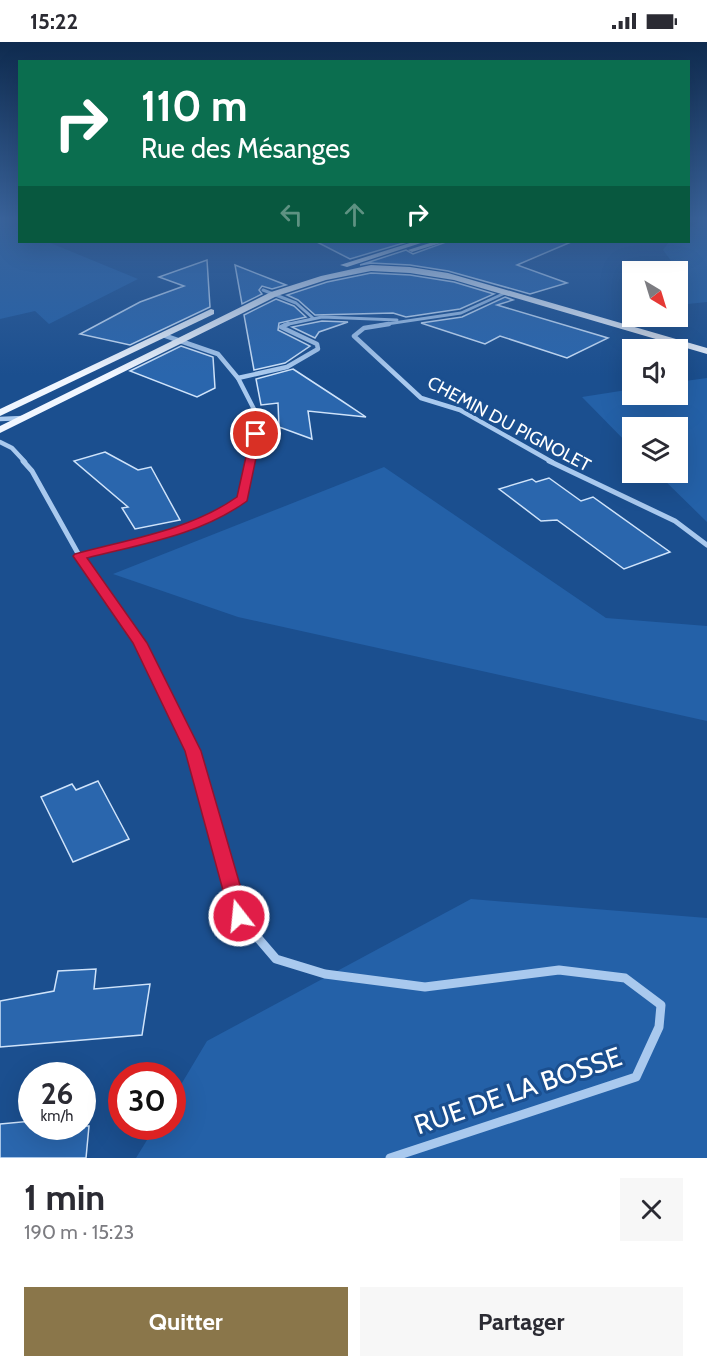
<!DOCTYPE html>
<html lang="fr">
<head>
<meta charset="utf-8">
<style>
	:root { --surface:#fff; --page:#f7f7f7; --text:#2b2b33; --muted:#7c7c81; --accent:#8a764a }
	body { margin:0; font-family:Cabin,sans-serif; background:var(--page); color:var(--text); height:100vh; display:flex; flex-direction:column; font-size:22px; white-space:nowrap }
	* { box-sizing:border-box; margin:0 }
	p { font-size:20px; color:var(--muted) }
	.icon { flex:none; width:33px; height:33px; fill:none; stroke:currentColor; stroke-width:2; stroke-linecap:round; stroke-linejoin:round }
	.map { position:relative; height:1116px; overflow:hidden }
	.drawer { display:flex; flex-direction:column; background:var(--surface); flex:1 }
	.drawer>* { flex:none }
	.banner { position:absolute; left:18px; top:18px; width:672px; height:183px; border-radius:0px; box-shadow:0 6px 24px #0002; background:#0b6e4f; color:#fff; overflow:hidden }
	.needle { width:39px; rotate:142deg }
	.tools { position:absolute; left:622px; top:219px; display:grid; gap:12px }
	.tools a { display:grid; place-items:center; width:66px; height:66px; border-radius:0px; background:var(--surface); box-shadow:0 6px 24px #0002; font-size:30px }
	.speed { position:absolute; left:18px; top:1020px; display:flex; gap:12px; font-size:30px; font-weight:700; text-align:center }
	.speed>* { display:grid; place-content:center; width:78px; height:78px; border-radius:50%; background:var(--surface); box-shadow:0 6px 24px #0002; line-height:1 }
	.speed small { font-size:15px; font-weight:400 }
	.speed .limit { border:9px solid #d22; background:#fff; color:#111 }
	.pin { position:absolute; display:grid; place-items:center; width:51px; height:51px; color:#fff; margin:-26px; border:3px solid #fff; border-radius:50%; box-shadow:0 2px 6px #0007 }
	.me { position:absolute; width:66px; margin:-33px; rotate:344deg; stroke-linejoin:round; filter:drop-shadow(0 0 4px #0008) }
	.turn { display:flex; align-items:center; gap:21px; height:126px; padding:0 24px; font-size:27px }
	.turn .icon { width:78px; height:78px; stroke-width:2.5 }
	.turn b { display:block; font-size:42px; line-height:51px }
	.lanes { display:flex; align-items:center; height:57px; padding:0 24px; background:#0003; justify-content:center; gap:30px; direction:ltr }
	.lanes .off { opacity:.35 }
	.round { display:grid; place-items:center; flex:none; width:63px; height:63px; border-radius:0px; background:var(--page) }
	.headline { display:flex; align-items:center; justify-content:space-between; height:102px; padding:0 24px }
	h1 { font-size:36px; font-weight:700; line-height:45px }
	.action { display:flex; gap:12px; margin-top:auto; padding:12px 24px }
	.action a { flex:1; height:69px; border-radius:0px; background:var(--accent); color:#fff; font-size:24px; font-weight:700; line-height:69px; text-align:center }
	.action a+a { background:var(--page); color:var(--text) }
	.status { display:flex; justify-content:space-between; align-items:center; height:42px; padding:0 30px; background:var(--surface); direction:ltr }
	.status svg { height:16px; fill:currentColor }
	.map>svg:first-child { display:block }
	.green { fill:#2461a8 }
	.building { fill:#2a66ad; stroke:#cfe3fa; stroke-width:1.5 }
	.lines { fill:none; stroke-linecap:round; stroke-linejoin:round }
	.street-far4 { stroke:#a9c9ee; stroke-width:3 }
	.street-far3 { stroke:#a9c9ee; stroke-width:4.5 }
	.street-far2 { stroke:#a9c9ee; stroke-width:5 }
	.street-far1 { stroke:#a9c9ee; stroke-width:8 }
	.street { stroke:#a9c9ee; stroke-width:9 }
	.primary { fill:#f0f6ff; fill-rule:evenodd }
	.route { fill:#e11d48; stroke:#92132f; stroke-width:1.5 }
	.labels { text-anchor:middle; stroke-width:6; stroke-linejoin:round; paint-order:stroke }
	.far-street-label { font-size:18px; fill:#fff; stroke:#1b4f8f }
	.near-street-label { font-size:27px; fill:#fff; stroke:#1b4f8f }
</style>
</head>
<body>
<div class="status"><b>15:22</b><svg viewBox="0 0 49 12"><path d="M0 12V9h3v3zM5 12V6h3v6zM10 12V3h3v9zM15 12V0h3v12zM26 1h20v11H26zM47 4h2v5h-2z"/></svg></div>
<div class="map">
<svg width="707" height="1116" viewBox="0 0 707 1116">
	<rect width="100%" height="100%" fill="#1b4f8f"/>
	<g class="green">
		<polygon points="0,176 19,176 20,200 48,200 138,237 49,282 35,269 0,277"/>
		<polygon points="707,176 707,260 678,263 678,230 666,229 672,220 663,208 669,200 688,200 689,185"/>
		<polygon points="707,336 707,480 657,431 678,430 678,386 633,386 633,407 582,355 633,347 633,352 678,352 678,340"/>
		<polygon points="384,425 606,576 707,584 707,679 238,575 113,532"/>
		<polygon points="471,857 707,876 707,1116 136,1116 155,1085 172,1084 173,1056 207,999"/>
	</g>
	<g class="building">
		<polygon points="317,200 407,200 350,217"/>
		<polygon points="446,200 571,200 517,223 567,241 530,252 448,229 410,223 371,221 360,223 406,208 413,212"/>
		<polygon points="207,218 210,265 130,303 80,292 140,260 184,244 159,235"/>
		<polygon points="235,223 286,243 272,247 262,244 259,248 262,252 242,262"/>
		<polygon points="371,231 410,233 454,240 494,252 460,267 406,275 393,271 315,273 298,258 287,253 327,240"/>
		<polygon points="505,255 513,258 497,263 608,296 567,316 500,294 485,302 421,281 462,275"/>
		<polygon points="276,257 294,264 306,275 279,281 278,288 310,304 285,321 254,328 244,273"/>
		<polygon points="322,279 348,280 319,290 315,296 292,285"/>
		<polygon points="181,304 213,315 215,346 197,355 130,329"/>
		<polygon points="293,327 342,359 366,375 308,369 312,397 279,385 278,361 261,363 256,337"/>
		<polygon points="105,410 138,428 151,425 180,478 135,487 122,466 128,465 74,419"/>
		<polygon points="549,436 581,459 593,455 670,510 624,527 557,478 541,479 499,447 532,437 536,440"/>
		<polygon points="98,739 129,797 73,820 41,755 72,742 76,748"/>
		<polygon points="96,927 94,947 150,942 142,993 0,1005 0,959 54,949 58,929"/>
		<polygon points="32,1079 32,1084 89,1084 86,1116 0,1116 0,1082"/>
	</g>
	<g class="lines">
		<g class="street-far4">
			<polyline points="263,248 296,261 313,276"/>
			<polyline points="284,283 322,275 397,278"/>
			<polyline points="380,283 461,271 505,251"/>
		</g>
		<g class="street-far3">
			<polyline points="389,282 364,286 354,294 421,356 460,368 552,420"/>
			<polyline points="163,293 218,312 238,336 258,375 252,420"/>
			<polyline points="238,336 287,325 318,307 317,302 281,285 288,282"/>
			<polyline points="0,377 23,376"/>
			<polyline points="0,400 12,406 25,420"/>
		</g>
		<g class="street-far2">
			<polyline points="23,419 32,429 80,515 137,597"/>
			<polyline points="549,419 675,479 707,503"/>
			<path d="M80 515C137 500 193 489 243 457L252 419"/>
		</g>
		<polyline class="street-far1" points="136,595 193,709 225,824"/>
		<polyline class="street" points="225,823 239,874 276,917 325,932 425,945 559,928 625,936 661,963 659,985 636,1035 390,1116"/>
		<g class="primary">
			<polygon points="413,200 424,200 347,225 340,223"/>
			<polygon points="433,200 444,200 412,210 408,208"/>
			<polygon points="371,223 410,225 448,231 707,306 707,312 454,238 410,231 371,229 326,238 277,254 0,391 0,384 271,250 321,234"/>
			<polygon points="211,267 214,268 214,272 0,374 0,367"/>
		</g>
	</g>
	<linearGradient id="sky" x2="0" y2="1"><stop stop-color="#0f2b4f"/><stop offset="0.53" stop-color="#39639b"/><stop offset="1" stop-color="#39639b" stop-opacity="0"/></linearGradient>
	<rect width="707" height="333" fill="url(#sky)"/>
	<path class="route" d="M256 389 261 392 247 459C200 493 142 502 87 516L147 601 201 709 249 874 246 879 239 882 232 879 230 874 185 709 133 601 73 514 75 512C130 497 190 488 237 455L251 392Z"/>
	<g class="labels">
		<g class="far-street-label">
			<text transform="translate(509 382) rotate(28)" y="6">CHEMIN DU PIGNOLET</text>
		</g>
		<g class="near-street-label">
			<text transform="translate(518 1049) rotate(-19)" y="9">RUE DE LA BOSSE</text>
		</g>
	</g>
</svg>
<div class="tools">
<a><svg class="needle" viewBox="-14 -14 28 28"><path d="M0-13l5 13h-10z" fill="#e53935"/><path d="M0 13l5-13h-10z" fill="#7c7c81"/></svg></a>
<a><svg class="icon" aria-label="sound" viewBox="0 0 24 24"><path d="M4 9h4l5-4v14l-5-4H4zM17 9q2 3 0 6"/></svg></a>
<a><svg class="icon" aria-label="layers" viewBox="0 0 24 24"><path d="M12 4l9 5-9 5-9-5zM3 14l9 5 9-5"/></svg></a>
</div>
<div class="speed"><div>26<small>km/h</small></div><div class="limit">30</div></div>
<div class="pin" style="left:256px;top:392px;background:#d93025"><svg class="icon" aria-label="arrive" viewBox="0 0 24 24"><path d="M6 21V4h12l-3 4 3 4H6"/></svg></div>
<svg class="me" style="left:239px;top:874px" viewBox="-20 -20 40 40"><circle r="17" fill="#e11d48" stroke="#fff" stroke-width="3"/><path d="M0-11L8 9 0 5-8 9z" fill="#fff"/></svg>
<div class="banner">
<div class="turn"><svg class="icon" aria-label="right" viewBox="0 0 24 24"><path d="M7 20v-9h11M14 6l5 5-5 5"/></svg><div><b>110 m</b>Rue des Mésanges</div></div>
<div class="lanes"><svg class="icon off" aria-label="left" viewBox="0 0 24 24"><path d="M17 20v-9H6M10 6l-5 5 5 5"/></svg><svg class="icon off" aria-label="ahead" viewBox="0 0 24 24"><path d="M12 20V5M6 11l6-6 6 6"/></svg><svg class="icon" aria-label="right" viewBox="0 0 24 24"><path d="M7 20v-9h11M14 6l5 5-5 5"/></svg></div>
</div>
</div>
<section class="drawer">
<div class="headline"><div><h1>1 min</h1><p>190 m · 15:23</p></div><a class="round"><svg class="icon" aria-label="close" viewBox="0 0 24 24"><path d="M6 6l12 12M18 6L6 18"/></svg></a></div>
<div class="action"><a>Quitter</a><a>Partager</a></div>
</section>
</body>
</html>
